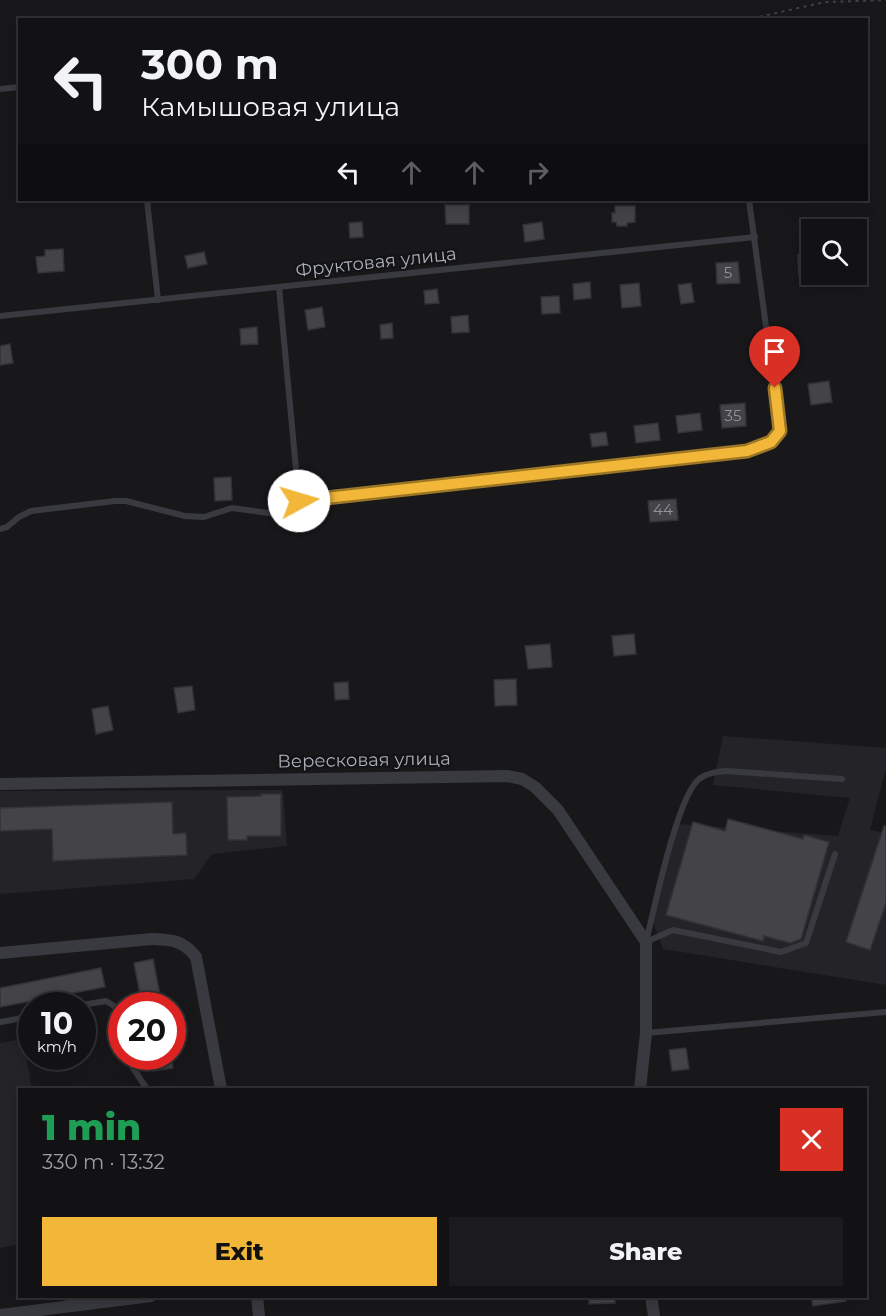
<!DOCTYPE html>
<html lang="en">
<head>
<meta charset="utf-8">
<style>
	:root { --surface:#121214; --page:#1b1b1d; --text:#f1f3f6; --muted:#9c9ea0; --line:#313234; --accent:#f2b739 }
	body { margin:0; font-family:Montserrat,sans-serif; background:var(--page); color:var(--text); height:100vh; display:flex; flex-direction:column; font-size:22px; white-space:nowrap }
	* { box-sizing:border-box; margin:0 }
	p { font-size:20px; color:var(--muted) }
	.icon { flex:none; width:33px; height:33px; fill:none; stroke:currentColor; stroke-width:2; stroke-linecap:round; stroke-linejoin:round }
	.map { position:relative; flex:1; overflow:hidden }
	.panel { position:absolute; left:18px; top:1088px; width:849px; height:210px; display:flex; flex-direction:column; background:var(--surface); border-radius:0px; box-shadow:0 3px 15px #0003,0 0 0 2px var(--line) }
	.panel>* { flex:none }
	.top-card { position:absolute; left:18px; top:18px; width:850px; height:183px; border-radius:0px; box-shadow:0 3px 15px #0003,0 0 0 2px var(--line); background:#121214; color:var(--text); overflow:hidden }
	.buttons { position:absolute; left:801px; top:219px; display:grid; gap:12px }
	.buttons a { display:grid; place-items:center; width:66px; height:66px; border-radius:0px; background:var(--surface); box-shadow:0 3px 15px #0003,0 0 0 2px var(--line); font-size:30px }
	.speed { position:absolute; left:18px; top:992px; display:flex; gap:12px; font-size:30px; font-weight:700; text-align:center }
	.speed>* { display:grid; place-content:center; width:78px; height:78px; border-radius:50%; background:var(--surface); box-shadow:0 3px 15px #0003,0 0 0 2px var(--line); line-height:1 }
	.speed small { font-size:15px; font-weight:400 }
	.speed .limit { border:9px solid #d22; background:#fff; color:#111 }
	.pin { position:absolute; display:grid; place-items:center; width:51px; height:51px; color:#fff; margin:-62px -26px; border-radius:50% 50% 50% 0; rotate:-45deg; box-shadow:0 0 6px #0007 }
	.pin .icon { rotate:45deg }
	.me { position:absolute; width:66px; margin:-33px; rotate:84deg; stroke-linejoin:round; filter:drop-shadow(0 0 4px #0008) }
	.turn { display:flex; align-items:center; gap:21px; height:126px; padding:0 24px; font-size:27px }
	.turn .icon { width:78px; height:78px; stroke-width:2.5 }
	.turn b { display:block; font-size:42px; line-height:51px }
	.lanes { display:flex; align-items:center; height:57px; padding:0 24px; background:#0003; justify-content:center; gap:30px; direction:ltr }
	.lanes .off { opacity:.35 }
	.round { display:grid; place-items:center; flex:none; width:63px; height:63px; border-radius:0px; background:var(--page) }
	.head { display:flex; align-items:center; justify-content:space-between; height:102px; padding:0 24px }
	h1 { font-size:36px; font-weight:800; line-height:45px; color:#1e9e55 }
	.button { display:flex; gap:12px; margin-top:auto; padding:12px 24px }
	.button a { flex:1; height:69px; border-radius:0px; background:var(--accent); color:#111; font-size:24px; font-weight:800; line-height:69px; text-align:center }
	.button a+a { background:var(--page); color:var(--text) }
	.map>svg:first-child { display:block }
	.built { fill:#242428 }
	.building { fill:#434348; stroke:#333237; stroke-width:1.5 }
	.lines { fill:none; stroke-linecap:round; stroke-linejoin:round }
	.path { stroke:#3f4147; stroke-width:2; stroke-dasharray:3 4.5; stroke-linecap:butt }
	.lane { stroke:#393a40; stroke-width:6 }
	.street { stroke:#393a40; stroke-width:12 }
	.route-casing { stroke:#9d7725; stroke-width:15 }
	.route { stroke:#f2b739; stroke-width:10 }
	.labels { text-anchor:middle; stroke-width:4.5; stroke-linejoin:round; paint-order:stroke }
	.number-label { font-size:15px; fill:#91949e }
	.street-label { font-size:18px; fill:#abafba; stroke:#131316 }
</style>
</head>
<body>
<div class="map">
<svg width="886" height="1316" viewBox="0 0 886 1316">
	<rect width="100%" height="100%" fill="#18181b"/>
	<g class="built">
		<polygon points="723,736 886,748 886,768 870,830 886,833 886,985 663,949 652,919 679,824 838,836 850,798 713,785"/>
		<polygon points="283,790 287,846 212,854 194,879 0,894 0,791"/>
		<polygon points="23,1039 32,1089 20,1089 19,1244 0,1248 0,1043"/>
	</g>
	<g class="building">
		<polygon points="445,205 469,205 469,224 446,224"/>
		<polygon points="615,206 635,206 635,222 627,223 627,226 617,226 616,222 612,222 612,213 615,213"/>
		<polygon points="362,222 363,237 350,238 349,223"/>
		<polygon points="542,222 544,239 525,242 523,225"/>
		<polygon points="63,249 64,271 38,273 36,257 45,256 45,250"/>
		<polygon points="204,252 207,264 188,268 185,256"/>
		<polygon points="798,255 812,255 812,275 799,276"/>
		<polygon points="738,262 740,283 717,284 716,263"/>
		<polygon points="590,282 591,298 574,300 573,284"/>
		<polygon points="639,283 641,306 622,308 620,285"/>
		<polygon points="691,283 694,302 681,304 678,285"/>
		<polygon points="437,289 439,303 425,304 424,291"/>
		<polygon points="559,296 560,313 542,314 541,297"/>
		<polygon points="322,307 325,327 308,330 305,310"/>
		<polygon points="468,315 469,332 452,333 451,317"/>
		<polygon points="392,323 393,338 381,339 380,325"/>
		<polygon points="257,327 258,344 241,345 240,329"/>
		<polygon points="10,344 13,363 0,365 0,346"/>
		<polygon points="829,381 832,402 811,405 808,384"/>
		<polygon points="745,403 746,426 722,428 720,405"/>
		<polygon points="700,413 702,430 678,433 676,416"/>
		<polygon points="658,423 660,440 636,443 634,426"/>
		<polygon points="606,432 608,445 592,447 590,434"/>
		<polygon points="231,477 232,500 215,501 214,478"/>
		<polygon points="676,499 678,520 650,522 648,501"/>
		<polygon points="634,634 636,654 614,656 612,636"/>
		<polygon points="550,644 552,667 528,669 525,646"/>
		<polygon points="516,679 517,705 495,706 494,680"/>
		<polygon points="348,682 349,699 335,700 334,683"/>
		<polygon points="192,686 195,710 178,713 174,688"/>
		<polygon points="108,706 113,730 96,734 92,709"/>
		<polygon points="261,794 281,794 281,836 247,836 247,840 228,840 227,797 261,796"/>
		<polygon points="172,802 173,834 186,833 187,855 53,861 52,829 0,831 0,808"/>
		<polygon points="728,819 803,839 804,835 829,842 801,939 790,943 764,936 763,941 666,915 693,822 725,831"/>
		<polygon points="884,826 886,826 886,903 870,950 846,942"/>
		<polygon points="153,959 162,1005 142,1005 134,963"/>
		<polygon points="101,968 105,987 0,1007 0,988"/>
		<polygon points="686,1048 689,1069 672,1071 669,1050"/>
		<polygon points="151,1056 171,1056 173,1068 154,1071"/>
		<polygon points="589,1296 615,1296 615,1303 589,1304"/>
		<polygon points="811,1296 846,1296 846,1301 813,1306"/>
	</g>
	<g class="lines">
		<polyline class="path" points="745,20 825,2 886,0"/>
		<g class="lane">
			<polyline points="0,89 20,87"/>
			<polyline points="147,200 158,300"/>
			<polyline points="279,287 299,501"/>
			<polyline points="0,316 755,237"/>
			<path d="M0 529 7 527 19 517 31 511 115 501H126L185 516 204 517 232 508 268 513 280 510 299 501 747 451C761 447 773 444 780 431L749 200"/>
			<path d="M646 942C654 910 677 797 699 779 707 773 717 772 726 771L842 779"/>
			<polyline points="646,942 673,930 781,952 806,943 835,854"/>
			<polyline points="82,1005 106,1001 119,1009 122,1021"/>
			<polyline points="1,1022 32,1016"/>
			<polyline points="646,1033 886,1012"/>
			<polyline points="130,1056 133,1068 147,1089"/>
			<polyline points="65,1308 70,1296"/>
		</g>
		<g class="street">
			<polyline points="0,784 507,776 522,779 535,787 558,810 646,942 646,1033 640,1089"/>
			<path d="M0 953 152 939C172 940 183 940 196 957L221 1089"/>
			<polyline points="257,1296 259,1316"/>
			<polyline points="651,1296 654,1316"/>
			<polyline points="0,1315 151,1296"/>
		</g>
	</g>
	<g class="lines">
		<g class="route-casing">
			<polyline id="route" points="299,501 747,451 771,442 780,431 775,388"/>
		</g>
		<use href="#route" class="route"/>
	</g>
	<g class="labels">
		<g class="number-label">
			<text x="728" y="278">5</text>
			<text x="733" y="421">35</text>
			<text x="663" y="515">44</text>
		</g>
		<g class="street-label">
			<text transform="translate(376 262) rotate(-6)" y="6">Фруктовая улица</text>
			<text transform="translate(364 760) rotate(-1)" y="6">Вересковая улица</text>
		</g>
	</g>
</svg>
<div class="buttons">
<a><svg class="icon" aria-label="search" viewBox="0 0 24 24"><circle cx="10" cy="10" r="6"/><path d="M15 15l6 6"/></svg></a>
</div>
<div class="speed"><div>10<small>km/h</small></div><div class="limit">20</div></div>
<div class="pin" style="left:775px;top:388px;background:#d93025"><svg class="icon" aria-label="arrive" viewBox="0 0 24 24"><path d="M6 21V4h12l-3 4 3 4H6"/></svg></div>
<svg class="me" style="left:299px;top:501px" viewBox="-20 -20 40 40"><circle r="19" fill="#fff"/><path d="M0-13L10 11 0 6-10 11z" fill="#f2b739"/></svg>
<div class="top-card">
<div class="turn"><svg class="icon" aria-label="left" viewBox="0 0 24 24"><path d="M17 20v-9H6M10 6l-5 5 5 5"/></svg><div><b>300 m</b>Камышовая улица</div></div>
<div class="lanes"><svg class="icon" aria-label="left" viewBox="0 0 24 24"><path d="M17 20v-9H6M10 6l-5 5 5 5"/></svg><svg class="icon off" aria-label="ahead" viewBox="0 0 24 24"><path d="M12 20V5M6 11l6-6 6 6"/></svg><svg class="icon off" aria-label="ahead" viewBox="0 0 24 24"><path d="M12 20V5M6 11l6-6 6 6"/></svg><svg class="icon off" aria-label="right" viewBox="0 0 24 24"><path d="M7 20v-9h11M14 6l5 5-5 5"/></svg></div>
</div>
<section class="panel">
<div class="head"><div><h1>1 min</h1><p>330 m · 13:32</p></div><a class="round" style="background:#d93025;color:#fff"><svg class="icon" aria-label="close" viewBox="0 0 24 24"><path d="M6 6l12 12M18 6L6 18"/></svg></a></div>
<div class="button"><a>Exit</a><a>Share</a></div>
</section>
</div>
</body>
</html>
